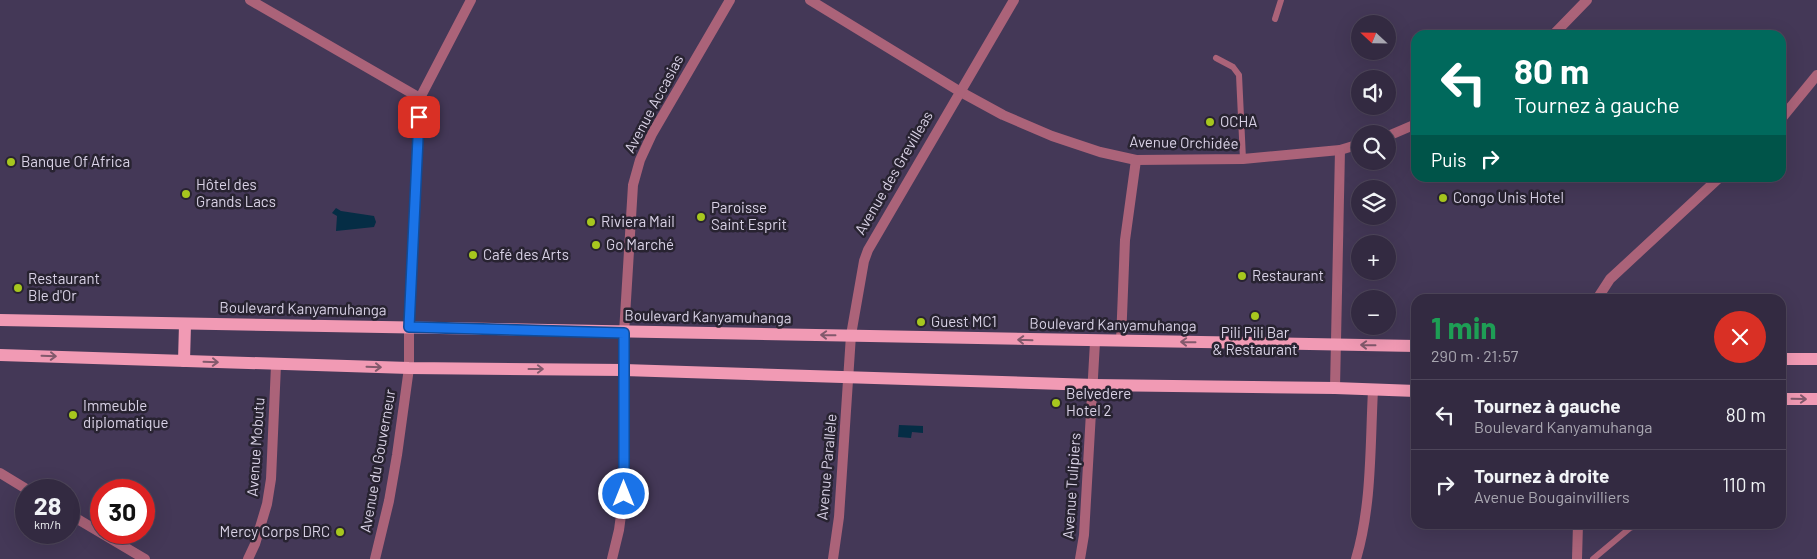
<!DOCTYPE html>
<html lang="fr">
<head>
<meta charset="utf-8">
<style>
	:root { --surface:#332a41; --page:#3b3248; --text:#f1f3f6; --muted:#a9a7b1; --line:#4e465a }
	body { margin:0; font-family:Barlow,sans-serif; background:var(--page); color:var(--text); height:100vh; display:flex; flex-direction:column; font-size:19px; white-space:nowrap }
	* { box-sizing:border-box; margin:0 }
	p { font-size:16px; color:var(--muted) }
	.icon { flex:none; width:28px; height:28px; fill:none; stroke:currentColor; stroke-width:2; stroke-linecap:round; stroke-linejoin:round }
	.map { position:relative; flex:1; overflow:hidden }
	.drawer { position:absolute; left:1411px; top:294px; width:375px; height:235px; display:flex; flex-direction:column; background:var(--surface); border-radius:15px; box-shadow:0 5px 20px #0002,0 0 0 1px var(--line) }
	.drawer>* { flex:none }
	.banner { position:absolute; left:1411px; top:30px; width:375px; height:152px; border-radius:15px; box-shadow:0 5px 20px #0002,0 0 0 1px var(--line); background:#00695c; color:#fff; overflow:hidden }
	.needle { width:32px; rotate:292deg }
	.tools { position:absolute; left:1351px; top:15px; display:grid; gap:10px }
	.tools a { display:grid; place-items:center; width:45px; height:45px; border-radius:50%; background:var(--surface); box-shadow:0 5px 20px #0002,0 0 0 1px var(--line); font-size:25px }
	.speed { position:absolute; left:15px; top:479px; display:flex; gap:10px; font-size:25px; font-weight:700; text-align:center }
	.speed>* { display:grid; place-content:center; width:65px; height:65px; border-radius:50%; background:var(--surface); box-shadow:0 5px 20px #0002,0 0 0 1px var(--line); line-height:1 }
	.speed small { font-size:12px; font-weight:400 }
	.speed .limit { border:8px solid #d22; background:#fff; color:#111 }
	.pin { position:absolute; display:grid; place-items:center; width:42px; height:42px; color:#fff; margin:-21px; border-radius:10px; box-shadow:0 2px 8px #0006 }
	.me { position:absolute; width:55px; margin:-28px; rotate:0deg; stroke-linejoin:round; filter:drop-shadow(0 0 4px #0008) }
	.turn { display:flex; align-items:center; gap:18px; height:105px; padding:0 20px; font-size:22px }
	.turn .icon { width:65px; height:65px; stroke-width:2.5 }
	.turn b { display:block; font-size:35px; line-height:42px }
	.then { display:flex; align-items:center; height:48px; padding:0 20px; background:#0003; gap:10px; font-size:19px }
	.round { display:grid; place-items:center; flex:none; width:52px; height:52px; border-radius:26px; background:var(--page) }
	.overview { display:flex; align-items:center; justify-content:space-between; height:85px; padding:0 20px }
	h1 { font-size:30px; font-weight:700; line-height:38px; color:#1e9e55 }
	ul { padding:0; list-style:none }
	li { display:flex; align-items:center; gap:15px; height:70px; padding:0 20px; border-top:1px solid var(--line) }
	li div { flex:1 }
	li b { display:block; font-size:19px }
	li em { font-style:normal }
	.map>svg:first-child { display:block }
	.water { fill:#052d45 }
	.lines { fill:none; stroke-linecap:round; stroke-linejoin:round }
	.service { stroke:#ab6379; stroke-width:6 }
	.minor { stroke:#ab6379; stroke-width:10 }
	.primary { stroke:#f19ab4; stroke-width:12 }
	.oneway { stroke:#82596c }
	.route-casing { stroke:#114b97; stroke-width:12 }
	.route { stroke:#1a73e8; stroke-width:9 }
	.poi-dot { fill:#a7c71e; stroke:#282331; stroke-width:2 }
	.labels { text-anchor:middle; stroke-width:5; stroke-linejoin:round; paint-order:stroke }
	.street-label { font-size:15px; fill:#d9d2e6; stroke:#282331 }
	.poi-label { font-size:15px; fill:#d9d2e6; stroke:#282331; text-anchor:start }
</style>
</head>
<body>
<div class="map">
<svg width="1817" height="559" viewBox="0 0 1817 559">
	<rect width="100%" height="100%" fill="#443857"/>
	<g class="water">
		<polygon points="336,208 341,211 374,216 376,222 374,227 336,231 337,216 332,213"/>
		<polygon points="899,425 923,426 923,433 912,432 911,438 898,437"/>
	</g>
	<g class="lines">
		<g class="service">
			<polyline points="1275,19 1281,0"/>
			<polyline points="1216,58 1233,67 1239,75 1243,159"/>
			<polyline points="1593,559 1630,528 1640,524"/>
		</g>
		<g class="minor">
			<polyline points="250,0 420,98"/>
			<polyline points="810,0 959,91 1003,115 1052,136 1100,152 1136,160 1243,159 1340,150 1360,144"/>
			<polyline points="1553,35 1587,0"/>
			<polyline points="1781,119 1817,75"/>
			<polyline points="1388,136 1416,124"/>
			<polyline points="1597,299 1610,279 1719,178"/>
			<polyline points="1121,341 1125,240 1136,160"/>
			<polyline points="1335,388 1340,150"/>
			<polyline points="0,473 28,490"/>
			<polyline points="69,514 145,559"/>
			<polyline points="248,559 255,544 267,504 271,479 276,365"/>
			<polyline points="375,559 389,501 397,455 409,368 409,327 420,98 471,0"/>
			<polyline points="612,559 619,530 624,493 624,333 633,185 640,160 652,134 730,0"/>
			<polyline points="833,559 839,517 851,335 864,261 868,250 1014,0"/>
			<polyline points="1080,559 1084,535 1095,342"/>
			<path d="M1356 559C1372 505 1370 446 1373 390"/>
			<polyline points="1577,559 1578,524"/>
		</g>
		<g class="primary">
			<polyline points="0,320 1416,346"/>
			<polyline points="0,355 409,368 624,370 1094,385 1335,388 1416,391"/>
			<polyline points="1781,359 1817,359"/>
			<polyline points="184,361 185,324"/>
			<polyline points="1781,399 1817,399"/>
		</g>
	</g>
	<defs><path id="oneway-shaft" d="M-6 0H5M1.5-3L5.5 0L1.5 3" fill="none" stroke-width="1.6" stroke-linecap="round" stroke-linejoin="round" transform="scale(1.25)"/></defs>
	<g class="oneway">
		<use href="#oneway-shaft" transform="translate(828 335) rotate(-179)"/>
		<use href="#oneway-shaft" transform="translate(1025 340) rotate(-178)"/>
		<use href="#oneway-shaft" transform="translate(1188 342) rotate(-179)"/>
		<use href="#oneway-shaft" transform="translate(1368 345) rotate(-179)"/>
		<use href="#oneway-shaft" transform="translate(49 356) rotate(2)"/>
		<use href="#oneway-shaft" transform="translate(211 362) rotate(2)"/>
		<use href="#oneway-shaft" transform="translate(374 367) rotate(2)"/>
		<use href="#oneway-shaft" transform="translate(536 369)"/>
		<use href="#oneway-shaft" transform="translate(1799 399) rotate(1)"/>
	</g>
	<g class="lines">
		<g class="route-casing">
			<polyline id="route" points="419,117 409,327 624,333 624,494"/>
		</g>
		<use href="#route" class="route"/>
	</g>
	<g class="poi-dot">
		<circle cx="1210" cy="122" r="5"/>
		<circle cx="11" cy="162" r="5"/>
		<circle cx="186" cy="194" r="5"/>
		<circle cx="1443" cy="198" r="5"/>
		<circle cx="701" cy="217" r="5"/>
		<circle cx="591" cy="222" r="5"/>
		<circle cx="596" cy="245" r="5"/>
		<circle cx="473" cy="255" r="5"/>
		<circle cx="1242" cy="276" r="5"/>
		<circle cx="18" cy="288" r="5"/>
		<circle cx="1255" cy="316" r="5"/>
		<circle cx="921" cy="322" r="5"/>
		<circle cx="1056" cy="403" r="5"/>
		<circle cx="73" cy="415" r="5"/>
		<circle cx="340" cy="532" r="5"/>
	</g>
	<g class="labels">
		<g class="street-label">
			<text transform="translate(654 104) rotate(-62)" y="5">Avenue Accasias</text>
			<text transform="translate(1184 143) rotate(1)" y="5">Avenue Orchidée</text>
			<text transform="translate(894 173) rotate(-60)" y="5">Avenue des Grevilleas</text>
			<text transform="translate(303 309) rotate(1)" y="5">Boulevard Kanyamuhanga</text>
			<text transform="translate(708 317) rotate(1)" y="5">Boulevard Kanyamuhanga</text>
			<text transform="translate(1113 325) rotate(1)" y="5">Boulevard Kanyamuhanga</text>
			<text transform="translate(256 447) rotate(-86)" y="5">Avenue Mobutu</text>
			<text transform="translate(378 461) rotate(-80)" y="5">Avenue du Gouverneur</text>
			<text transform="translate(827 467) rotate(-85)" y="5">Avenue Parallèle</text>
			<text transform="translate(1072 486) rotate(-86)" y="5">Avenue Tulipiers</text>
		</g>
		<g class="poi-label">
			<text x="1220" y="127">OCHA</text>
			<text x="21" y="167">Banque Of Africa</text>
			<text x="196" y="190">Hôtel des<tspan x="196" dy="17">Grands Lacs</tspan></text>
			<text x="1453" y="203">Congo Unis Hotel</text>
			<text x="711" y="213">Paroisse<tspan x="711" dy="17">Saint Esprit</tspan></text>
			<text x="601" y="227">Riviera Mail</text>
			<text x="606" y="250">Go Marché</text>
			<text x="483" y="260">Café des Arts</text>
			<text x="1252" y="281">Restaurant</text>
			<text x="28" y="284">Restaurant<tspan x="28" dy="17">Ble d'Or</tspan></text>
			<text x="931" y="327">Guest MC1</text>
			<text x="1255" y="338" text-anchor="middle">Pili Pili Bar<tspan x="1255" dy="17">&amp; Restaurant</tspan></text>
			<text x="1066" y="399">Belvedere<tspan x="1066" dy="17">Hotel 2</tspan></text>
			<text x="83" y="411">Immeuble<tspan x="83" dy="17">diplomatique</tspan></text>
			<text x="330" y="537" text-anchor="end">Mercy Corps DRC</text>
		</g>
	</g>
</svg>
<div class="tools">
<a><svg class="needle" viewBox="-14 -14 28 28"><path d="M0-13l5 13h-10z" fill="#e53935"/><path d="M0 13l5-13h-10z" fill="#a9a7b1"/></svg></a>
<a><svg class="icon" aria-label="sound" viewBox="0 0 24 24"><path d="M4 9h4l5-4v14l-5-4H4zM17 9q2 3 0 6"/></svg></a>
<a><svg class="icon" aria-label="search" viewBox="0 0 24 24"><circle cx="10" cy="10" r="6"/><path d="M15 15l6 6"/></svg></a>
<a><svg class="icon" aria-label="layers" viewBox="0 0 24 24"><path d="M12 4l9 5-9 5-9-5zM3 14l9 5 9-5"/></svg></a>
<a>+</a>
<a>−</a>
</div>
<div class="speed"><div>28<small>km/h</small></div><div class="limit">30</div></div>
<div class="pin" style="left:419px;top:117px;background:#d93025"><svg class="icon" aria-label="arrive" viewBox="0 0 24 24"><path d="M6 21V4h12l-3 4 3 4H6"/></svg></div>
<svg class="me" style="left:624px;top:494px" viewBox="-20 -20 40 40"><circle r="17" fill="#1a73e8" stroke="#fff" stroke-width="3"/><path d="M0-11L8 9 0 5-8 9z" fill="#fff"/></svg>
<div class="banner">
<div class="turn"><svg class="icon" aria-label="left" viewBox="0 0 24 24"><path d="M17 20v-9H6M10 6l-5 5 5 5"/></svg><div><b>80 m</b>Tournez à gauche</div></div>
<div class="then">Puis<svg class="icon" aria-label="right" viewBox="0 0 24 24"><path d="M7 20v-9h11M14 6l5 5-5 5"/></svg></div>
</div>
<section class="drawer">
<div class="overview"><div><h1>1 min</h1><p>290 m · 21:57</p></div><a class="round" style="background:#d93025;color:#fff"><svg class="icon" aria-label="close" viewBox="0 0 24 24"><path d="M6 6l12 12M18 6L6 18"/></svg></a></div>
<ul>
<li><svg class="icon" aria-label="left" viewBox="0 0 24 24"><path d="M17 20v-9H6M10 6l-5 5 5 5"/></svg><div><b>Tournez à gauche</b><p>Boulevard Kanyamuhanga</p></div><em>80 m</em></li>
<li><svg class="icon" aria-label="right" viewBox="0 0 24 24"><path d="M7 20v-9h11M14 6l5 5-5 5"/></svg><div><b>Tournez à droite</b><p>Avenue Bougainvilliers</p></div><em>110 m</em></li>
</ul>
</section>
</div>
</body>
</html>
